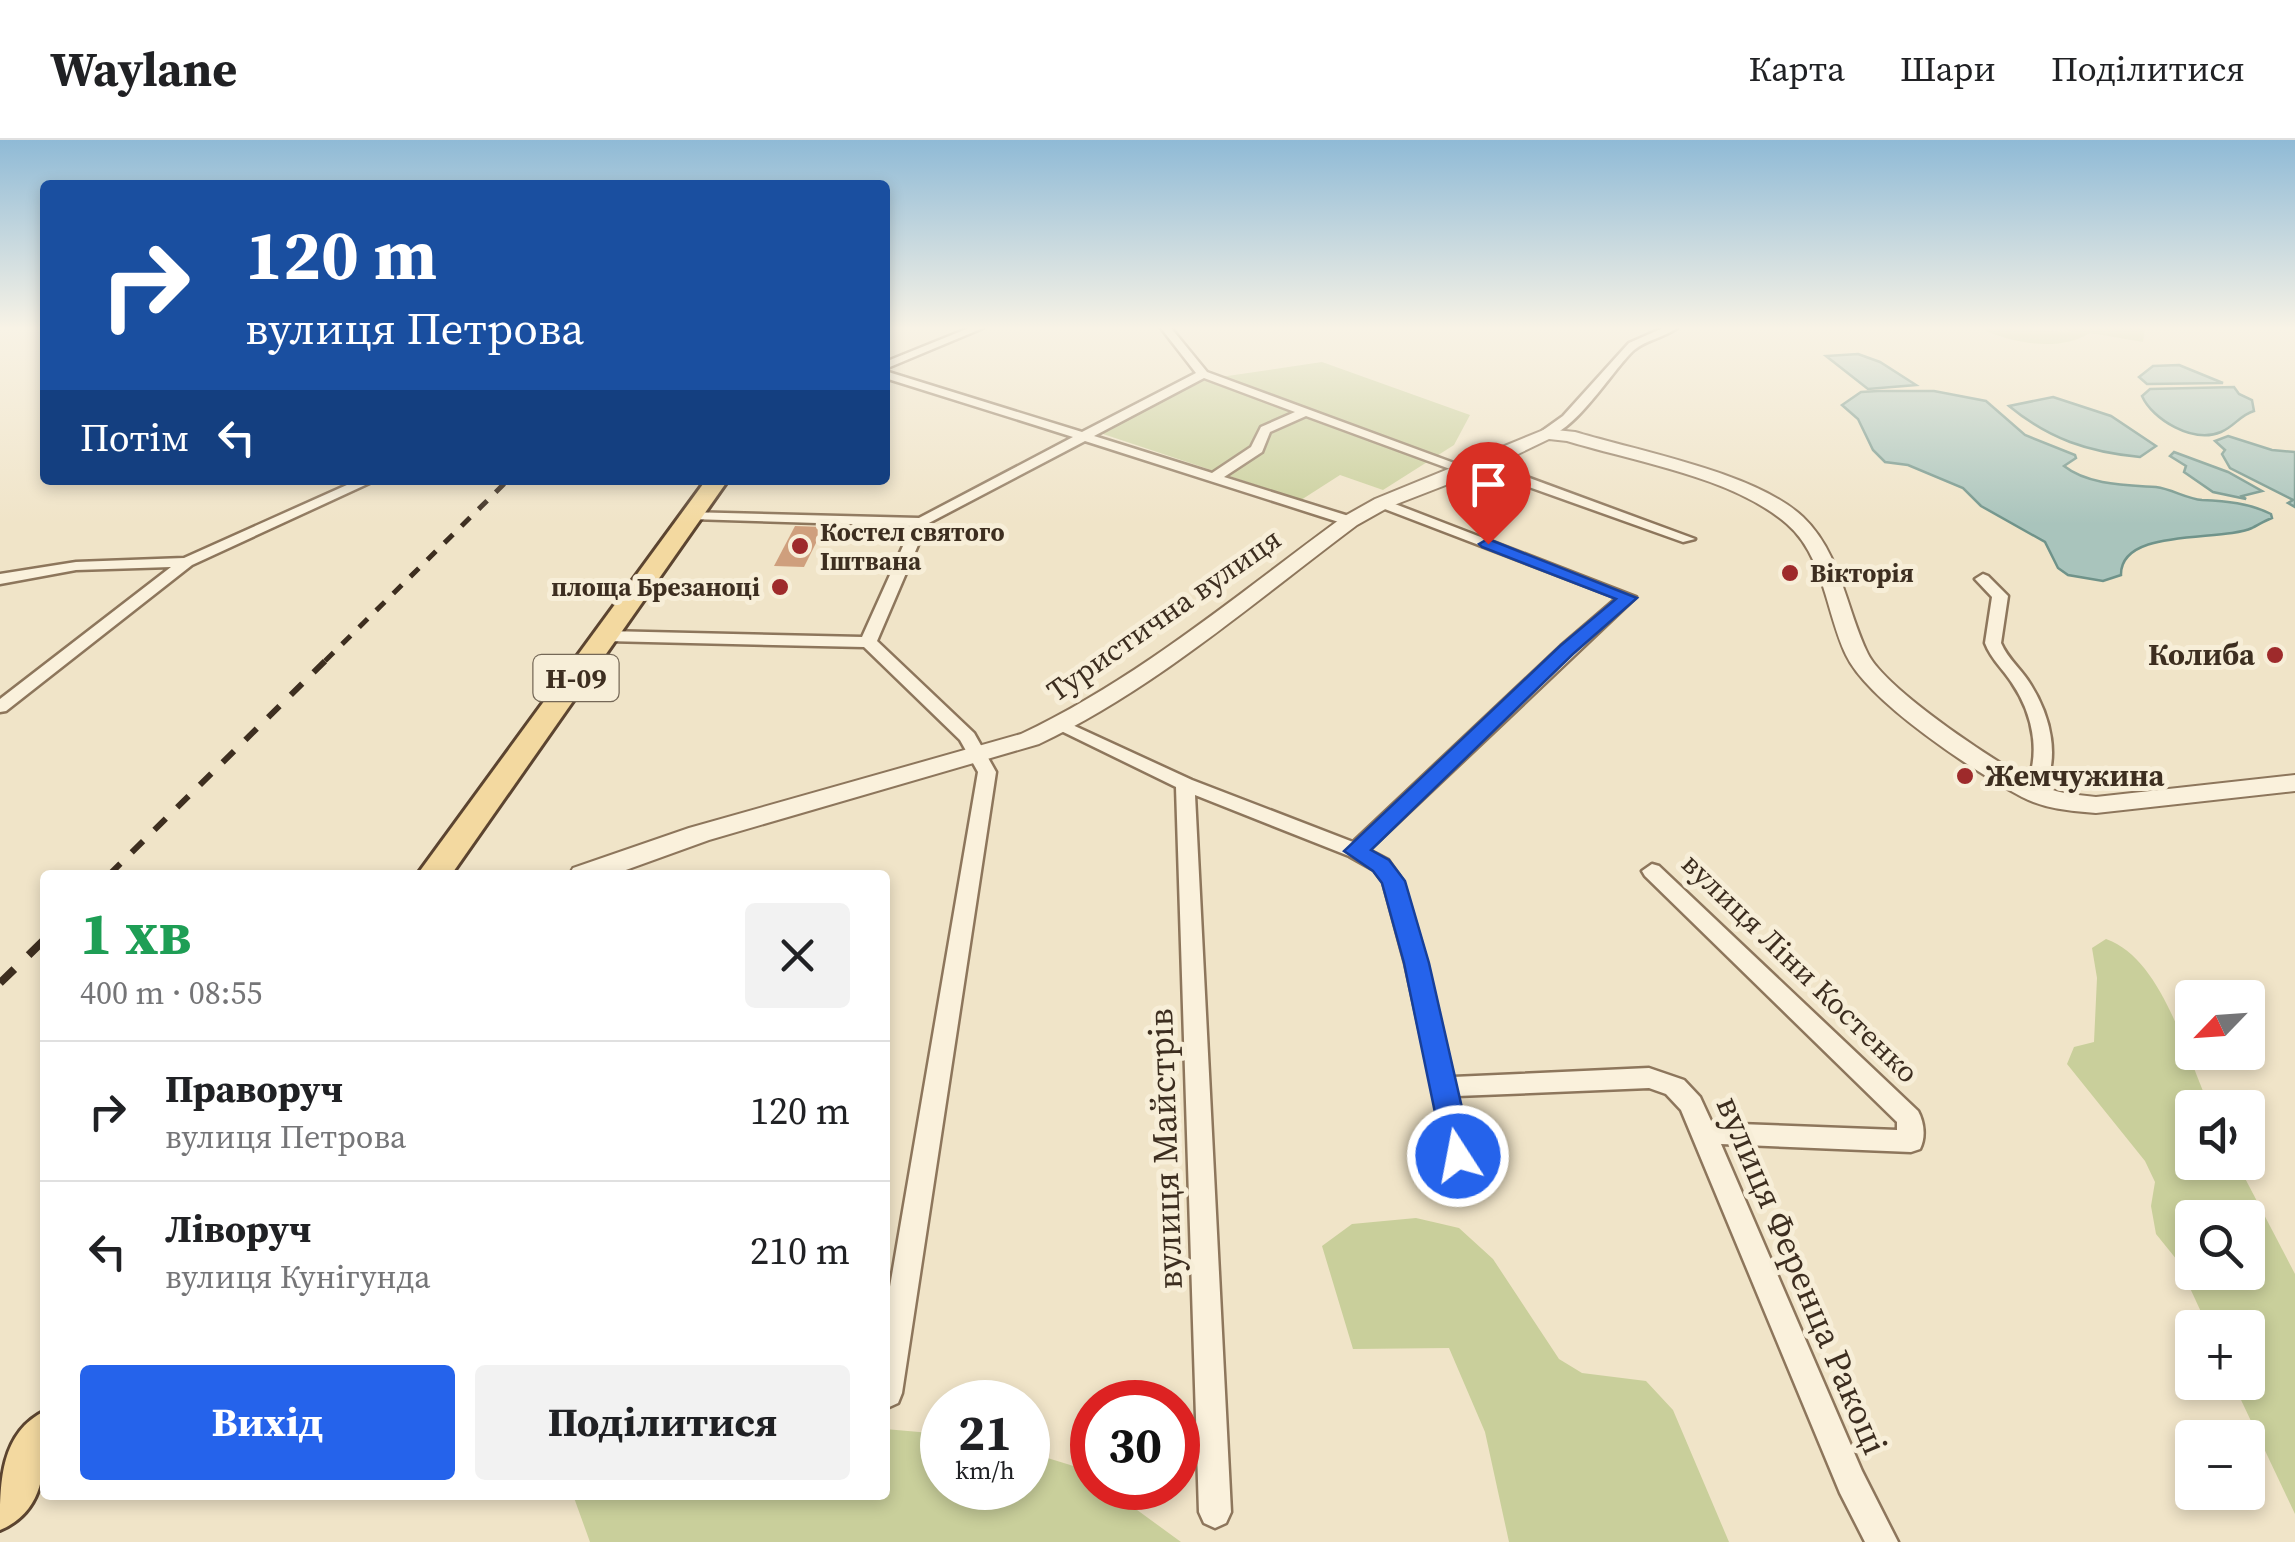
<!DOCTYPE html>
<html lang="uk">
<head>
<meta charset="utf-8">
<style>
	:root { --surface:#fff; --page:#f2f2f2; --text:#202124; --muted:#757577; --line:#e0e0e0; --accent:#2563eb }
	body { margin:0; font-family:"Source Serif 4",serif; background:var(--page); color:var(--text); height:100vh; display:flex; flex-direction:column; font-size:38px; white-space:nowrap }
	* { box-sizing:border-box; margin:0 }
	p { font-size:32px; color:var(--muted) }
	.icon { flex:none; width:55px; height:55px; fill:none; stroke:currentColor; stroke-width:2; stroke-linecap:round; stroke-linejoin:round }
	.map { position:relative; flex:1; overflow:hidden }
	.panel { position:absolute; left:40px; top:730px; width:850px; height:630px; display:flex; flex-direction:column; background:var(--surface); border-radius:10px; box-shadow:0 5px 15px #0003 }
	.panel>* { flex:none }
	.hud { position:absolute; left:40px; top:40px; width:850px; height:305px; border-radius:10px; box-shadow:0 5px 15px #0003; background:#1a4fa0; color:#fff; overflow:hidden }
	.needle { width:65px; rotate:245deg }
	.fabs { position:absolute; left:2175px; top:840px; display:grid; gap:20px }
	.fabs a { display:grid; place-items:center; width:90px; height:90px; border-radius:10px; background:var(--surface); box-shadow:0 5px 15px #0003; font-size:50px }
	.speed { position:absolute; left:920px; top:1240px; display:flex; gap:20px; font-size:50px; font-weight:700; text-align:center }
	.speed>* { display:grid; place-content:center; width:130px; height:130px; border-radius:50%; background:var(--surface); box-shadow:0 5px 15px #0003; line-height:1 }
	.speed small { font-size:25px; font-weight:400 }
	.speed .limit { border:15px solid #d22; background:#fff; color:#111 }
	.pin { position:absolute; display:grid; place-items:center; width:85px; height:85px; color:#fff; margin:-102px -42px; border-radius:50% 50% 50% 0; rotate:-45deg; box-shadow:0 0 10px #0007 }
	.pin .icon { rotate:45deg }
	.me { position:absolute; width:110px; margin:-55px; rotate:349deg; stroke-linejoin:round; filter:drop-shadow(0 0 8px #0008) }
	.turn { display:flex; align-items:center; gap:35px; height:210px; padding:0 40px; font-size:45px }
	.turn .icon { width:130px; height:130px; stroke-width:2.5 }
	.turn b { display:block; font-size:70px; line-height:85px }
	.then { display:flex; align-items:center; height:95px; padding:0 40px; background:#0003; gap:20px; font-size:38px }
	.round { display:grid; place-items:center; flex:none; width:105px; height:105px; border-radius:10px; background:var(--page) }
	.overview { display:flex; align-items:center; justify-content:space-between; height:170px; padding:0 40px }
	h1 { font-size:60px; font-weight:700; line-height:75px; color:#1e9e55 }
	.cta { display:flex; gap:20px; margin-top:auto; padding:20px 40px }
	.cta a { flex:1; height:115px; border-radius:10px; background:var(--accent); color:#fff; font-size:40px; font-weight:700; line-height:115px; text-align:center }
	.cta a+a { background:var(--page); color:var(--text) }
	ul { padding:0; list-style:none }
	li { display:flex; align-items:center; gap:30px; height:140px; padding:0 40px; border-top:2px solid var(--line) }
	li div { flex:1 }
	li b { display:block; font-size:38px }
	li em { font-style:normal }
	header { display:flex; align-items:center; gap:60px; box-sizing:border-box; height:140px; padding:0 50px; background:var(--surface); border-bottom:2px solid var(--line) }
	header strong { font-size:48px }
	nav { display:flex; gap:55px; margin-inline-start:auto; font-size:35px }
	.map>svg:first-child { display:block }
	.green { fill:#c9cf9b; fill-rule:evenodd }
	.water { fill:#a9c4bc; stroke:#6f938a; stroke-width:2.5 }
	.building { fill:#cf9f7d }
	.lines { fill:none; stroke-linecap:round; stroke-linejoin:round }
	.minor-casing { stroke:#8d765c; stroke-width:5 }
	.tertiary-casing { stroke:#8d765c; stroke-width:4 }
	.primary-casing { stroke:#5b4430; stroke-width:6 }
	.minor { fill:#faf1dc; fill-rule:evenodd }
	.tertiary { fill:#faf1dc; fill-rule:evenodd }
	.primary { fill:#f3d9a0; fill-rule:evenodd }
	.rail-far2 { stroke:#3d2e20; stroke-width:5; stroke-dasharray:12 12; stroke-linecap:butt }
	.rail-far1 { stroke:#3d2e20; stroke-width:6; stroke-dasharray:16 16; stroke-linecap:butt }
	.rail { stroke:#3d2e20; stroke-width:8; stroke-dasharray:20 20; stroke-linecap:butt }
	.route { fill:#2563eb; stroke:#184099; stroke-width:2.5 }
	.poi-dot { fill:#9e2a2b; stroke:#f7eed8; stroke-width:4 }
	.labels { text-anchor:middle; stroke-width:10; stroke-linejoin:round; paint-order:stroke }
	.far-poi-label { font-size:25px; font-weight:bold; fill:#3d2e20; stroke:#f7eed8; text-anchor:start }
	.shield { fill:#f7eed8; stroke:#756857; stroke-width:2.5 }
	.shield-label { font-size:28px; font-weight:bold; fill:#3d2e20 }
	.street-label { font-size:30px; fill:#3d2e20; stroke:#f7eed8 }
	.poi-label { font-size:30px; font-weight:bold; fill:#3d2e20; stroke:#f7eed8; text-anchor:end }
	.near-street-label { font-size:35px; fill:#3d2e20; stroke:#f7eed8 }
</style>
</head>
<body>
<header>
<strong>Waylane</strong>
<nav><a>Карта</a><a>Шари</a><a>Поділитися</a></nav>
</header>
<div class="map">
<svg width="2295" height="1402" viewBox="0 0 2295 1402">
	<rect width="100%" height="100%" fill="#f0e4c8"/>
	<g class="green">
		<path d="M1980 188 2073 192 2060 188H2145L2143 202 2090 193C2060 212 2012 204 1980 188Z"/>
		<polygon points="1322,222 1470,275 1454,305 1383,350 1340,335 1301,360 1100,293 1207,239"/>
		<path d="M2106 799C2163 819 2186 916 2210 967L2192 968V1022L2237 1023 2295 1134V1374L2233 1243 2248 1242V1188L2208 1187 2177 1120 2156 1094 2151 1066 2155 1042 2145 1021 2067 924 2074 907 2094 902 2097 838 2092 808ZM2192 1078H2248V1132H2192Z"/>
		<polygon points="1416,1078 1459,1088 1493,1119 1559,1219 1582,1233 1646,1241 1673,1270 1729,1402 1509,1402 1485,1292 1449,1208 1353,1209 1322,1106 1352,1084"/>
		<polygon points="885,1289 942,1294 942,1348 1028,1348 1028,1312 1080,1328 1092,1337 1092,1348 1107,1348 1181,1402 590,1402 573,1355 885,1355"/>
	</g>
	<g class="water">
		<polygon points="1858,214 1880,222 1916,245 1868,249 1826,216"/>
		<polygon points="2179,225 2223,243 2147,244 2139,237 2153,226"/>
		<path d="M2234 247 2239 254 2252 260 2254 271C2240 275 2235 286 2221 292 2193 304 2152 279 2142 256L2150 249Z"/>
		<path d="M1878 251H1934L1986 261 2025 295 2075 315 2076 318 2064 326C2088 345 2126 345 2156 347 2172 349 2187 359 2202 360 2226 361 2249 363 2271 374L2272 378C2264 381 2258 385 2252 388 2222 402 2120 387 2121 435L2103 441 2068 435 2058 428 2045 402 1981 366 1963 348 1908 325 1885 322 1873 310 1858 279 1842 265 1861 252Z"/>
		<path d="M2053 257 2111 276 2156 306 2140 317C2088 312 2049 299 2009 266Z"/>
		<polygon points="2228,296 2272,310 2295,312 2295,367 2288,363 2293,360 2230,328 2222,314 2225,310 2215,301"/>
		<polygon points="2174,312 2228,332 2262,351 2242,356 2246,359 2213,352 2184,332 2186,326 2170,316"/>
	</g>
	<polygon class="building" points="795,386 824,387 804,427 774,426"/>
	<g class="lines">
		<g class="minor-casing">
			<g id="minor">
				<polygon points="969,188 983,188 885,229 885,222"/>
				<path d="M1161 188H1171L1207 232 1473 330 1461 333 1306 276 1270 292 1262 312 1224 337 1355 378V384H1345L1085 301 927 384 877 501 974 593 996 632 902 1253 898 1263 887 1268 885 1176 978 632 960 600 864 507 606 501 598 496 606 491 862 497 912 386 691 379 684 375 686 372 919 378 1073 297 885 238V231L1082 292 1196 233ZM1204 238 1295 272 1261 287 1251 307 1212 333 1094 296Z"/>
				<path d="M1663 188H1677C1665 197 1646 200 1634 210 1612 230 1572 298 1542 297V291L1563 276 1629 203Z"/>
				<polygon points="1476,322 1486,322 1695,399 1683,402 1476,328"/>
				<polygon points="358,340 376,340 192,425 6,571 0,572 0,559 171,427 76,430 0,444 0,434 76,422 184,418"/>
				<path d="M1382 359 1636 457 1369 710 1388 720 1403 741 1427 823 1453 937 1649 928 1684 940 1700 957 1712 983 1897 990V982L1645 736 1642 731 1652 724 1659 726 1918 971C1924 982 1926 997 1920 1009L1911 1012 1721 1004 1862 1331 1898 1402H1865L1840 1353 1681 970 1666 954 1649 948 1457 956 1471 1016 1467 1024 1458 1027 1449 1024 1405 823 1383 742 1374 730 1349 716 1195 655 1231 1372 1226 1383 1215 1388 1204 1383 1199 1372 1176 647 1051 586 1060 581 1066 582 1192 640 1353 702 1561 506 1617 458 1377 366V360Z"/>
				<path d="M1983 434 1988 436 2008 456 2001 503C2008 519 2020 528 2029 542 2051 576 2062 620 2040 656L2033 658 2023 652C2042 618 2034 575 2012 543 2003 529 1991 519 1985 503L1992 457 1975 439Z"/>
			</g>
		</g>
		<g class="tertiary-casing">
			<path id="tertiary" d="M1546 289 1575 292C1638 311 1757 333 1803 377 1841 413 1846 469 1868 514 1887 551 2004 629 2044 647 2061 654 2078 655 2096 657L2295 635V651L2096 673C2071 671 2045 669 2022 657 1975 632 1868 562 1846 515 1826 473 1824 416 1787 384 1733 337 1636 322 1567 301L1549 299 1487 329 1389 367 1357 385C1254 462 1155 549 1039 604L709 700 612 735H569L573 728 689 688 1021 594C1138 539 1239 453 1343 377L1375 359Z"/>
		</g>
		<g class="primary-casing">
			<g id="primary">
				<polygon points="706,340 728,340 451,735 417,735"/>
				<path d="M45 1271C45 1317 50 1369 0 1390 0 1343 0 1293 45 1271Z"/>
			</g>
		</g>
		<use href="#minor" class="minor"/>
		<use href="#tertiary" class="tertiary"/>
		<use href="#primary" class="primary"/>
		<polyline class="rail-far2" points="325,521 508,340"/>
		<polyline class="rail-far1" points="109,735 328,518"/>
		<polyline class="rail" points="0,843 45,799"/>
	</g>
	<linearGradient id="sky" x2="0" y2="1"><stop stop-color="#8fbad6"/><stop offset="0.49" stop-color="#f8f3e6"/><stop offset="1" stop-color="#f8f3e6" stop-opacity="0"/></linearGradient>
	<rect width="2295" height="384" fill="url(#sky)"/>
	<polygon class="route" points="1488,399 1637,458 1573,514 1371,710 1389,720 1405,741 1429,823 1473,1016 1469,1025 1458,1028 1448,1025 1444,1016 1404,823 1382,743 1373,731 1344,711 1560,506 1616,459 1482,407 1479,404"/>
	<g class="poi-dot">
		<circle cx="800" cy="406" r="10"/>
		<circle cx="1790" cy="433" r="10"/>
		<circle cx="780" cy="447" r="10"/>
		<circle cx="2275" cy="515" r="10"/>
		<circle cx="1965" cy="636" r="10"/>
	</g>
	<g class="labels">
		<g class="far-poi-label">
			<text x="820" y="401">Костел святого<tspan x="820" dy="29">Іштвана</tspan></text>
			<text x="1810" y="442">Вікторія</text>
			<text x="760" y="456" text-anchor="end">площа Брезаноці</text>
		</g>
		<rect class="shield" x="533.5" y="515" width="85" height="46" rx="8"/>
		<g class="shield-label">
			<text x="576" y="548">Н-09</text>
		</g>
		<g class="street-label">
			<text transform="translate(1164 475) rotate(-35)" y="10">Туристична вулиця</text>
			<text transform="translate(1800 828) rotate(44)" y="10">вулиця Ліни Костенко</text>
		</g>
		<g class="poi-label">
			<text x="2255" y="525">Колиба</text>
			<text x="1985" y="646" text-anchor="start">Жемчужина</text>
		</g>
		<g class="near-street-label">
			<text transform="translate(1165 1009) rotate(-92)" y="12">вулиця Майстрів</text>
			<text transform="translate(1802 1135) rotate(67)" y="12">вулиця Ференца Ракоці</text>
		</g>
	</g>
</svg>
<div class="fabs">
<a><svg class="needle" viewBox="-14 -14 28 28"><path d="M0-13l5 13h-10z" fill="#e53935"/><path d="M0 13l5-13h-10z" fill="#757577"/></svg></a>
<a><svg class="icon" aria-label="sound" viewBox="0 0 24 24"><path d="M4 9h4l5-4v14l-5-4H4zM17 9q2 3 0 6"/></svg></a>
<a><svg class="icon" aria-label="search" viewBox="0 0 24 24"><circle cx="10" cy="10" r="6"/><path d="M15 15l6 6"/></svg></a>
<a>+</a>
<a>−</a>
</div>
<div class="speed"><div>21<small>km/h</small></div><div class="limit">30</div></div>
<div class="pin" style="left:1488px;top:404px;background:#d93025"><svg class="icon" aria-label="arrive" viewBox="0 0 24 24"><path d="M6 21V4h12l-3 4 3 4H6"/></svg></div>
<svg class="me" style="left:1458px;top:1016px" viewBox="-20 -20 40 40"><circle r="17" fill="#2563eb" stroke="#fff" stroke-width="3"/><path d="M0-11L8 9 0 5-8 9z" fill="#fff"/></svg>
<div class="hud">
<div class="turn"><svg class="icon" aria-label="right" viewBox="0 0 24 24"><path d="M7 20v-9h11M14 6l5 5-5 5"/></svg><div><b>120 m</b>вулиця Петрова</div></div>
<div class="then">Потім<svg class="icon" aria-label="left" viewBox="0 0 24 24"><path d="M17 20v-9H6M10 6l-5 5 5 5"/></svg></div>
</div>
<section class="panel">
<div class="overview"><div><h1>1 хв</h1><p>400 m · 08:55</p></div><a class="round"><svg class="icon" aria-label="close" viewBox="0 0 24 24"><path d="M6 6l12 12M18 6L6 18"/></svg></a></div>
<ul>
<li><svg class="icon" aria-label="right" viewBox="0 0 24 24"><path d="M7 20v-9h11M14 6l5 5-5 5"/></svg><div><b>Праворуч</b><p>вулиця Петрова</p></div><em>120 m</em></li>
<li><svg class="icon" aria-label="left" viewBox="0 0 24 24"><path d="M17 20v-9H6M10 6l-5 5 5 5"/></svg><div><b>Ліворуч</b><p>вулиця Кунігунда</p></div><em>210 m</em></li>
</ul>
<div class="cta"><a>Вихід</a><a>Поділитися</a></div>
</section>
</div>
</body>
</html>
